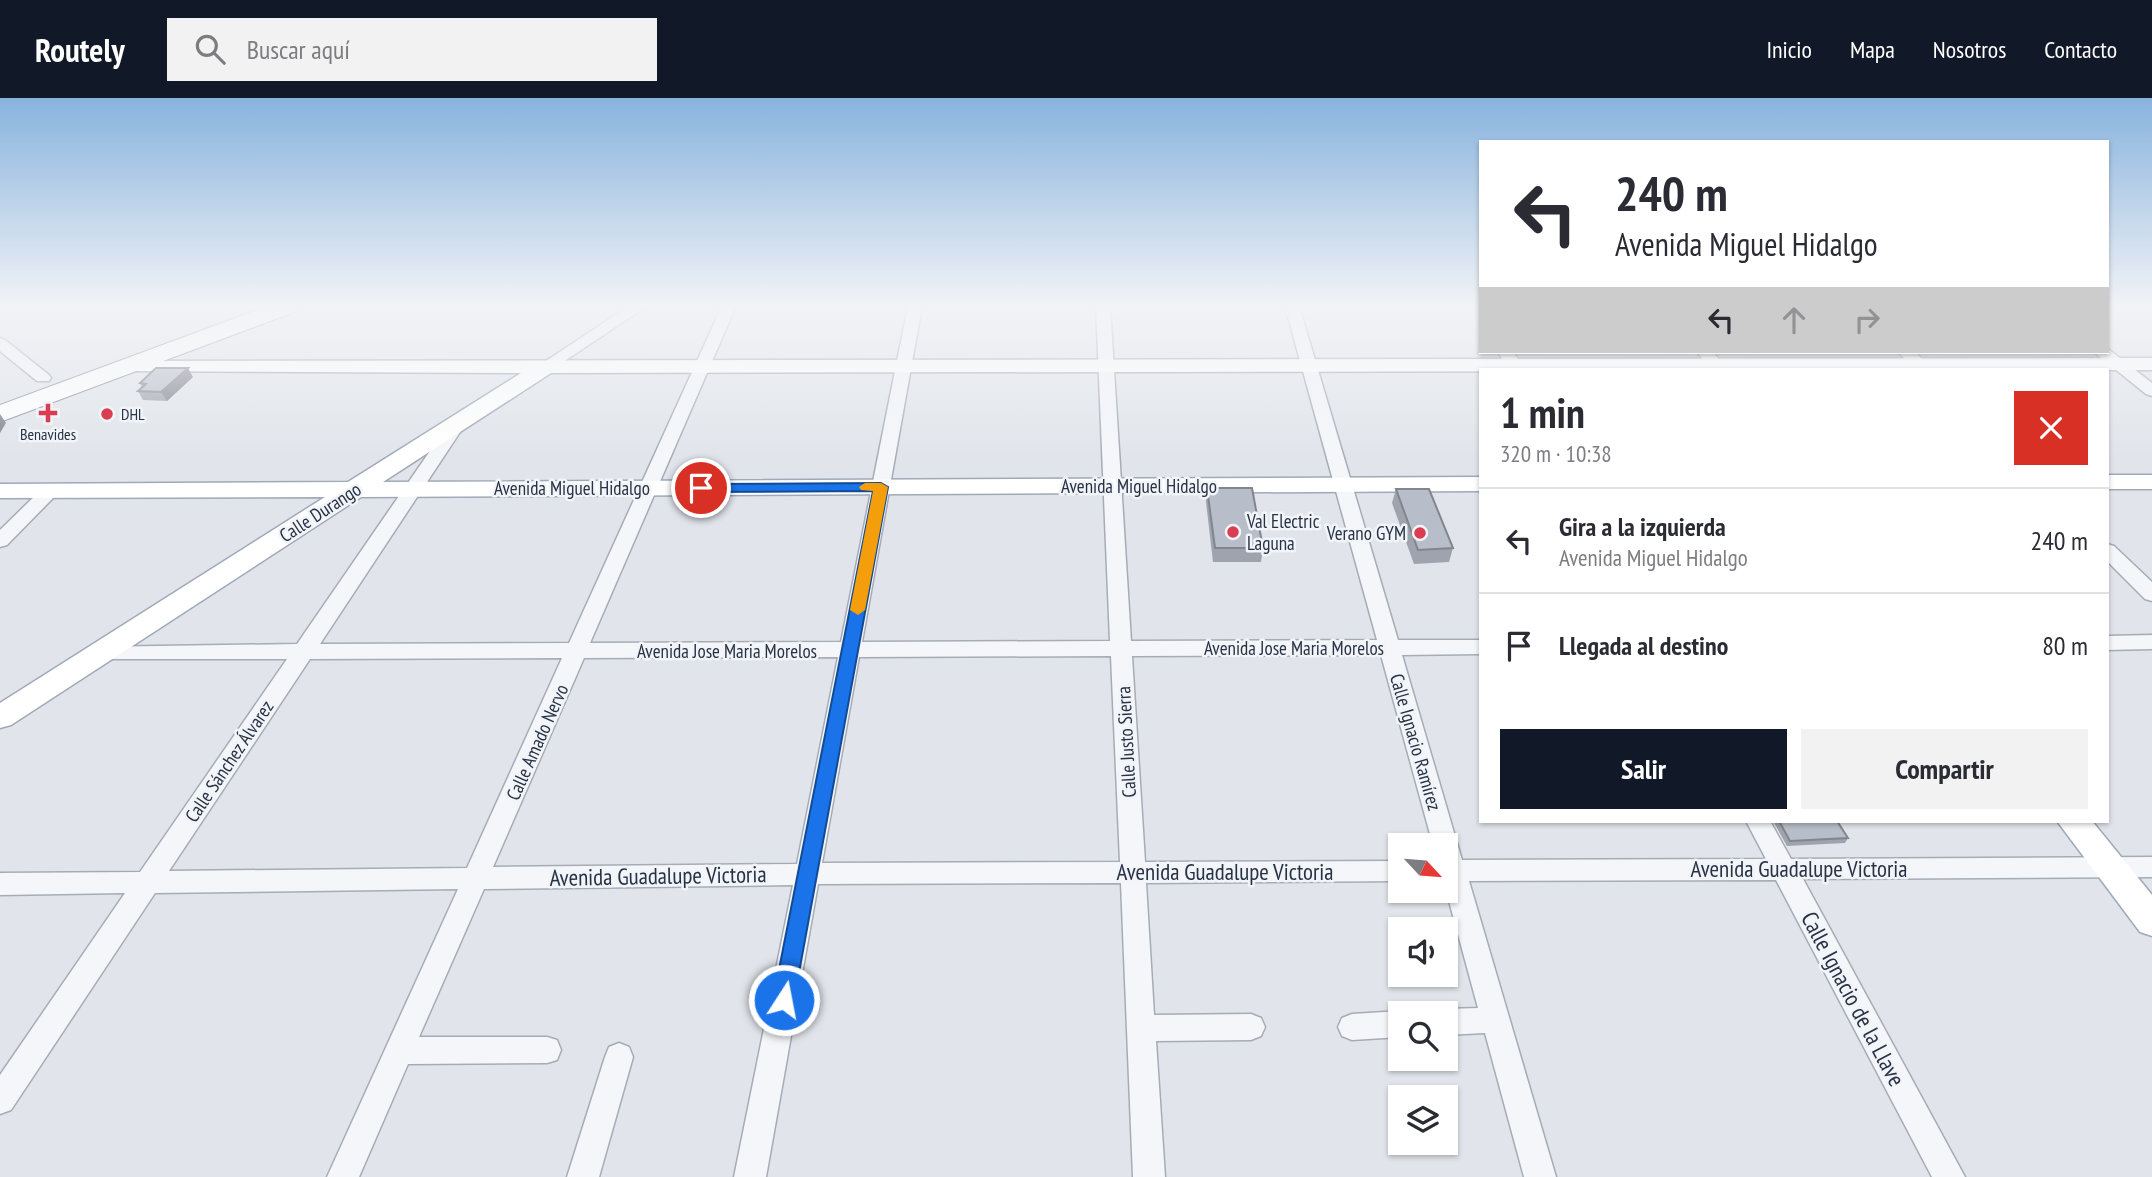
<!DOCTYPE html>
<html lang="es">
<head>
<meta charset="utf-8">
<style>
	:root { --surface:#fff; --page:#f2f2f3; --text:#2b2b33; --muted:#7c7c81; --line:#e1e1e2; --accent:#111827 }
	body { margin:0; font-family:"PT Sans Narrow",sans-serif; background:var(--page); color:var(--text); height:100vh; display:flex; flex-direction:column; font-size:26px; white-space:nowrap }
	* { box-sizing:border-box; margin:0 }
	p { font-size:23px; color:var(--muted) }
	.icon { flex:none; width:38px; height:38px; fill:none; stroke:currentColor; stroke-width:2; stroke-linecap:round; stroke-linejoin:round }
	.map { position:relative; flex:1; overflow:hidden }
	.sheet { position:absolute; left:1479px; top:270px; width:630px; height:455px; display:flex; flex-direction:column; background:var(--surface); border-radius:0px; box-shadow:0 2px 5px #0004 }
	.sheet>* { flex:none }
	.guide { position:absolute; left:1479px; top:42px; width:630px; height:214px; border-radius:0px; box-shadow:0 2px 5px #0004; background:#fff; color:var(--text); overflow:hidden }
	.needle { width:46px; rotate:116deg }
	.tools { position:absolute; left:1388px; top:735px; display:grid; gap:14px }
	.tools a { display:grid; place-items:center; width:70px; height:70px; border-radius:0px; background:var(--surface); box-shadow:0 2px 5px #0004; font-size:35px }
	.pin { position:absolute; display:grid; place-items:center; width:60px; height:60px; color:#fff; margin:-30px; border:4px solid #fff; border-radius:50%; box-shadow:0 2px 7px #0007 }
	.me { position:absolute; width:77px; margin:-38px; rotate:11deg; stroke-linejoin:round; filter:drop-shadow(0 0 5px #0008) }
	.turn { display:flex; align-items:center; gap:24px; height:147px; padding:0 21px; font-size:32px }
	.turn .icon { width:91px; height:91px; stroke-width:2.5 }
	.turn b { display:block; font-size:49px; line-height:60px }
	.lanes { display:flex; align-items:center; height:66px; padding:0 21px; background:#0003; justify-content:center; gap:35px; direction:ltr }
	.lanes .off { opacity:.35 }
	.round { display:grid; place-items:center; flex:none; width:74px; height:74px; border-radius:0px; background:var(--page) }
	.summary { display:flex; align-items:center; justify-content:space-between; height:119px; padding:0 21px }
	h1 { font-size:42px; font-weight:700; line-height:52px }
	.cta { display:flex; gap:14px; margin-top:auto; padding:14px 21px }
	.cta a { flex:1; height:80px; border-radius:0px; background:var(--accent); color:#fff; font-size:28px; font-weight:700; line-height:80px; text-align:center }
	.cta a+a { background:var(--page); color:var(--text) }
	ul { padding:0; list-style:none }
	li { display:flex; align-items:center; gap:21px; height:105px; padding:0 21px; border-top:2px solid var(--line) }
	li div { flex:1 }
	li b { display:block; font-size:26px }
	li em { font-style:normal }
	header { display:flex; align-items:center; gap:42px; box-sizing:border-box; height:98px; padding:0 35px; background:var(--accent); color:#fff }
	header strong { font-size:33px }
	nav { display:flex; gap:38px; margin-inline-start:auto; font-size:24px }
	.search { width:490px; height:63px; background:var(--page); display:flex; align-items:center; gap:18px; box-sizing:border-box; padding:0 24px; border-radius:0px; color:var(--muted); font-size:26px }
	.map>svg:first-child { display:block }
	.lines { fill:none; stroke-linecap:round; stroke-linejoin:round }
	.minor-casing { stroke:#a6acb6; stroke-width:3 }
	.major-casing { stroke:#9fa9b8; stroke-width:3 }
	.highway-casing { stroke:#8792a3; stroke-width:2 }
	.minor { fill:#f4f6f9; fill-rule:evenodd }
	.major { fill:#fff; fill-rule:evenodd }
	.highway { fill:#fff; fill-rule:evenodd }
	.wall { fill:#9ea3ad }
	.shaded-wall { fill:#81858d }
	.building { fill:#b8bec9; stroke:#81858d; stroke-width:2 }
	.route { fill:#1a73e8; stroke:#114b97; stroke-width:2 }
	.slow { fill:#f59e0b }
	.poi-dot { fill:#da3c52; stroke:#f1f4f8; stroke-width:2.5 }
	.labels { text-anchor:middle; stroke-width:5; stroke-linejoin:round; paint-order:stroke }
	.far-poi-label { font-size:16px; fill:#283244; stroke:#f1f4f8; text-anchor:start }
	.street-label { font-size:19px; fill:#283244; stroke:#f1f4f8 }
	.poi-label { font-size:19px; fill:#283244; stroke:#f1f4f8; text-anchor:start }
	.near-street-label { font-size:23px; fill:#283244; stroke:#f1f4f8 }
</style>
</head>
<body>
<header>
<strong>Routely</strong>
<div class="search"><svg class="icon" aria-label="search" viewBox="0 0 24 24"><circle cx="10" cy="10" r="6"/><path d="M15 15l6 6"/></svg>Buscar aquí</div>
<nav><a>Inicio</a><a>Mapa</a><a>Nosotros</a><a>Contacto</a></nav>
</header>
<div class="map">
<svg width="2152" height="1079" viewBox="0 0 2152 1079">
	<rect width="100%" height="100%" fill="#e1e5eb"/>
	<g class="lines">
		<g class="minor-casing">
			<g id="minor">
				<polygon points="629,208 647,208 554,270 548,272 540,267"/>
				<path d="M722 208H736L590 545 841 544 908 208H922L862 544 1110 543 1096 208H1110L1131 543 1377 542 1285 208H1299L1398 542H1480V556L1402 557 1462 762 1766 761 1746 723H1770L1791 761 2152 759V779L1803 781 1965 1079H1932L1776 782 1469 783 1556 1079H1524L1485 935 1446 937V915H1436L1446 911 1478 910 1446 792V747H1433L1381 557 1132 558 1145 764 1400 763V783L1146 785 1154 917 1251 916 1261 920 1265 929 1261 938 1251 942 1156 943 1165 1079H1133L1121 785 818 786 766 1079H734L793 787 484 791 419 939H547L557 942 561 952 557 962 547 965 408 966 359 1079H327L458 791 155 795 11 1012 0 1016V977L125 795 0 797V775L140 774 287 561H100L92 559 89 554 92 549 297 546 452 321 458 320 466 325 320 546 569 545ZM1111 558 1120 764 822 765 859 559ZM838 559 797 766 493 769 584 560ZM562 560 467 770 169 773 310 561Z"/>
				<polygon points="0,240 5,242 49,277 51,280 49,283 37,283 0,253"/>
				<polygon points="2108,251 2152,285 2152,298 2146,296 2094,254 2107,254"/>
				<polygon points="1498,254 1514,254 1523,271 1507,271"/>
				<polygon points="1697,254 1713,254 1723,266 1715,271 1709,269"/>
				<polygon points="1898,254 1915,254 1932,271 1915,271"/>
				<polygon points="50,388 56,389 59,393 56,397 7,447 0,449 0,432 44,389"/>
				<polygon points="2107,446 2114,448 2152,484 2152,503 2145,501 2107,463"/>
				<polygon points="2152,537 2152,551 2107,552 2107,538"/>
				<polygon points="1400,913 1406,915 1400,915 1400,939 1352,942 1342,938 1338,929 1342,920 1352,916"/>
				<polygon points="619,945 629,949 633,959 599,1079 567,1079 605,959 609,949"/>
			</g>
		</g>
		<g class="major-casing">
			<g id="major">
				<polygon points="2152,260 2152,272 551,275 383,384 1480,379 1480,393 361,399 11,627 0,630 0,605 325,399 0,400 0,386 348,384 521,275 117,273 113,269 117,265 124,263"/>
				<rect x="2107" y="377" width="45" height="14"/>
				<polygon points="2057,723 2092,723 2152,797 2152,838 2140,834"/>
			</g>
		</g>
		<g class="highway-casing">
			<polygon id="highway" points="268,208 300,208 297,213 0,324 0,307"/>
		</g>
		<use href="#minor" class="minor"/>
		<use href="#major" class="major"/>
		<use href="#highway" class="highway"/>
	</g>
	<g class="wall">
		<polygon points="193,279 167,303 143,302 138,293 142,289 140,285"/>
		<polygon points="1207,390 1263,450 1261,464 1213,464 1206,404"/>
		<polygon points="1396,391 1453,450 1449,464 1414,466 1392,405"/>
		<polygon points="1773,723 1837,723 1848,740 1845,745 1787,748"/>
	</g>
	<g class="shaded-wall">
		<polygon points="188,270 193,279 167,303 161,294"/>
		<polygon points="0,316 6,325 0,335"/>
	</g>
	<g class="building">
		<polygon points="156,270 188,270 161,294 138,293 146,286 140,285"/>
		<polygon points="1207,390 1252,390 1263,450 1215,450"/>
		<polygon points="1396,391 1429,391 1453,450 1418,452"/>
		<polygon points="1779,723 1837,723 1848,740 1790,743"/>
	</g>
	<linearGradient id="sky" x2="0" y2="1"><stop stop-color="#88b3de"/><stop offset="0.58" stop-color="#f2f3f6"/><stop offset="1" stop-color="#f2f3f6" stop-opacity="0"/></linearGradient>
	<rect width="2152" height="359" fill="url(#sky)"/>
	<polygon class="route" points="881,385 888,389 794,902 791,909 784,912 776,909 773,902 873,393 701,394 694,390 701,386"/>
	<polygon class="slow" points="865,385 881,385 888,389 865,512 858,517 850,512 873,393 861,392 859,389"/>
	<g class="poi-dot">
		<path d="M44.5 304.5h7v7h7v7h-7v7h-7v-7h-7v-7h7z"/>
		<circle cx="107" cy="316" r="7"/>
		<circle cx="1233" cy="434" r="7"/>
		<circle cx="1420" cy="435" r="7"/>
	</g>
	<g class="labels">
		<g class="far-poi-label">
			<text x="121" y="322">DHL</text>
			<text x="48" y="342" text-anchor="middle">Benavides</text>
		</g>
		<g class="street-label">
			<text x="1139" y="395">Avenida Miguel Hidalgo</text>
			<text x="572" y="397">Avenida Miguel Hidalgo</text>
			<text transform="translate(320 414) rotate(-33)" y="7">Calle Durango</text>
			<text x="1294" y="557">Avenida Jose Maria Morelos</text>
			<text x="727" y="560">Avenida Jose Maria Morelos</text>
			<text transform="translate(537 644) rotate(-66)" y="7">Calle Amado Nervo</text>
			<text transform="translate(1126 644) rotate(-93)" y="7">Calle Justo Sierra</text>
			<text transform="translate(1416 644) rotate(74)" y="7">Calle Ignacio Ramírez</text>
			<text transform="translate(229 663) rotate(-56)" y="7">Calle Sánchez Álvarez</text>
		</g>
		<g class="poi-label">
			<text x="1247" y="430">Val Electric<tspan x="1247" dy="22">Laguna</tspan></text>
			<text x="1406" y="442" text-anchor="end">Verano GYM</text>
		</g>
		<g class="near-street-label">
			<text x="1799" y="779">Avenida Guadalupe Victoria</text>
			<text x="1225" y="782">Avenida Guadalupe Victoria</text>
			<text transform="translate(658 778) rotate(-1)" y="8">Avenida Guadalupe Victoria</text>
			<text transform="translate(1853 901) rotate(62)" y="8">Calle Ignacio de la Llave</text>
		</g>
	</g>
</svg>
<div class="tools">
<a><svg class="needle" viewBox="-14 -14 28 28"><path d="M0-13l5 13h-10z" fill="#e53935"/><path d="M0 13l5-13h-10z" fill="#7c7c81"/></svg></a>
<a><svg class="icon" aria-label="sound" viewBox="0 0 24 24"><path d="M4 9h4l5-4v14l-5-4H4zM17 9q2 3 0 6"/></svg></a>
<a><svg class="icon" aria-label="search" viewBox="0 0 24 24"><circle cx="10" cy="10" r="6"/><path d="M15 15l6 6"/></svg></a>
<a><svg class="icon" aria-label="layers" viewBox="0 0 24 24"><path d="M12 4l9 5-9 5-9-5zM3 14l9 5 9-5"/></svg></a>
</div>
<div class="pin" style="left:701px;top:390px;background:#d93025"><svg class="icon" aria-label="arrive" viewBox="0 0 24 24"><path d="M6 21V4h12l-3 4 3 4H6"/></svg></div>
<svg class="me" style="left:784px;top:902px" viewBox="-20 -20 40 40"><circle r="17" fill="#1a73e8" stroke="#fff" stroke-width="3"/><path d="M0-11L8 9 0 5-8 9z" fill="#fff"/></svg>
<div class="guide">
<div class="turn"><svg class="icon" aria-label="left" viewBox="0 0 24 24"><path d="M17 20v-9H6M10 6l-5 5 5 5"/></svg><div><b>240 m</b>Avenida Miguel Hidalgo</div></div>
<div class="lanes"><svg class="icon" aria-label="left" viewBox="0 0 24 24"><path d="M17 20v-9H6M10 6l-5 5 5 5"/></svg><svg class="icon off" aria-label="ahead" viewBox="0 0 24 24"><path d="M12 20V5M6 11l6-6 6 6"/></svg><svg class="icon off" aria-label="right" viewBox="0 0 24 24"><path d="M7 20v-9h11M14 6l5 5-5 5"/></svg></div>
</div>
<section class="sheet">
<div class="summary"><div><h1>1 min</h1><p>320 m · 10:38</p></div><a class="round" style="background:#d93025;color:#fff"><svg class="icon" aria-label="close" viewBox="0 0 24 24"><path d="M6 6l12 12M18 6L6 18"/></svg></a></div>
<ul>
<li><svg class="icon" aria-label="left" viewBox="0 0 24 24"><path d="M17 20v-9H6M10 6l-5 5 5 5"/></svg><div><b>Gira a la izquierda</b><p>Avenida Miguel Hidalgo</p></div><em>240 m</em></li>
<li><svg class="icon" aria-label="arrive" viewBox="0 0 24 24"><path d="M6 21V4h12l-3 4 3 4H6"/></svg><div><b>Llegada al destino</b></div><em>80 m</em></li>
</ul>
<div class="cta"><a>Salir</a><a>Compartir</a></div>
</section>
</div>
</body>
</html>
